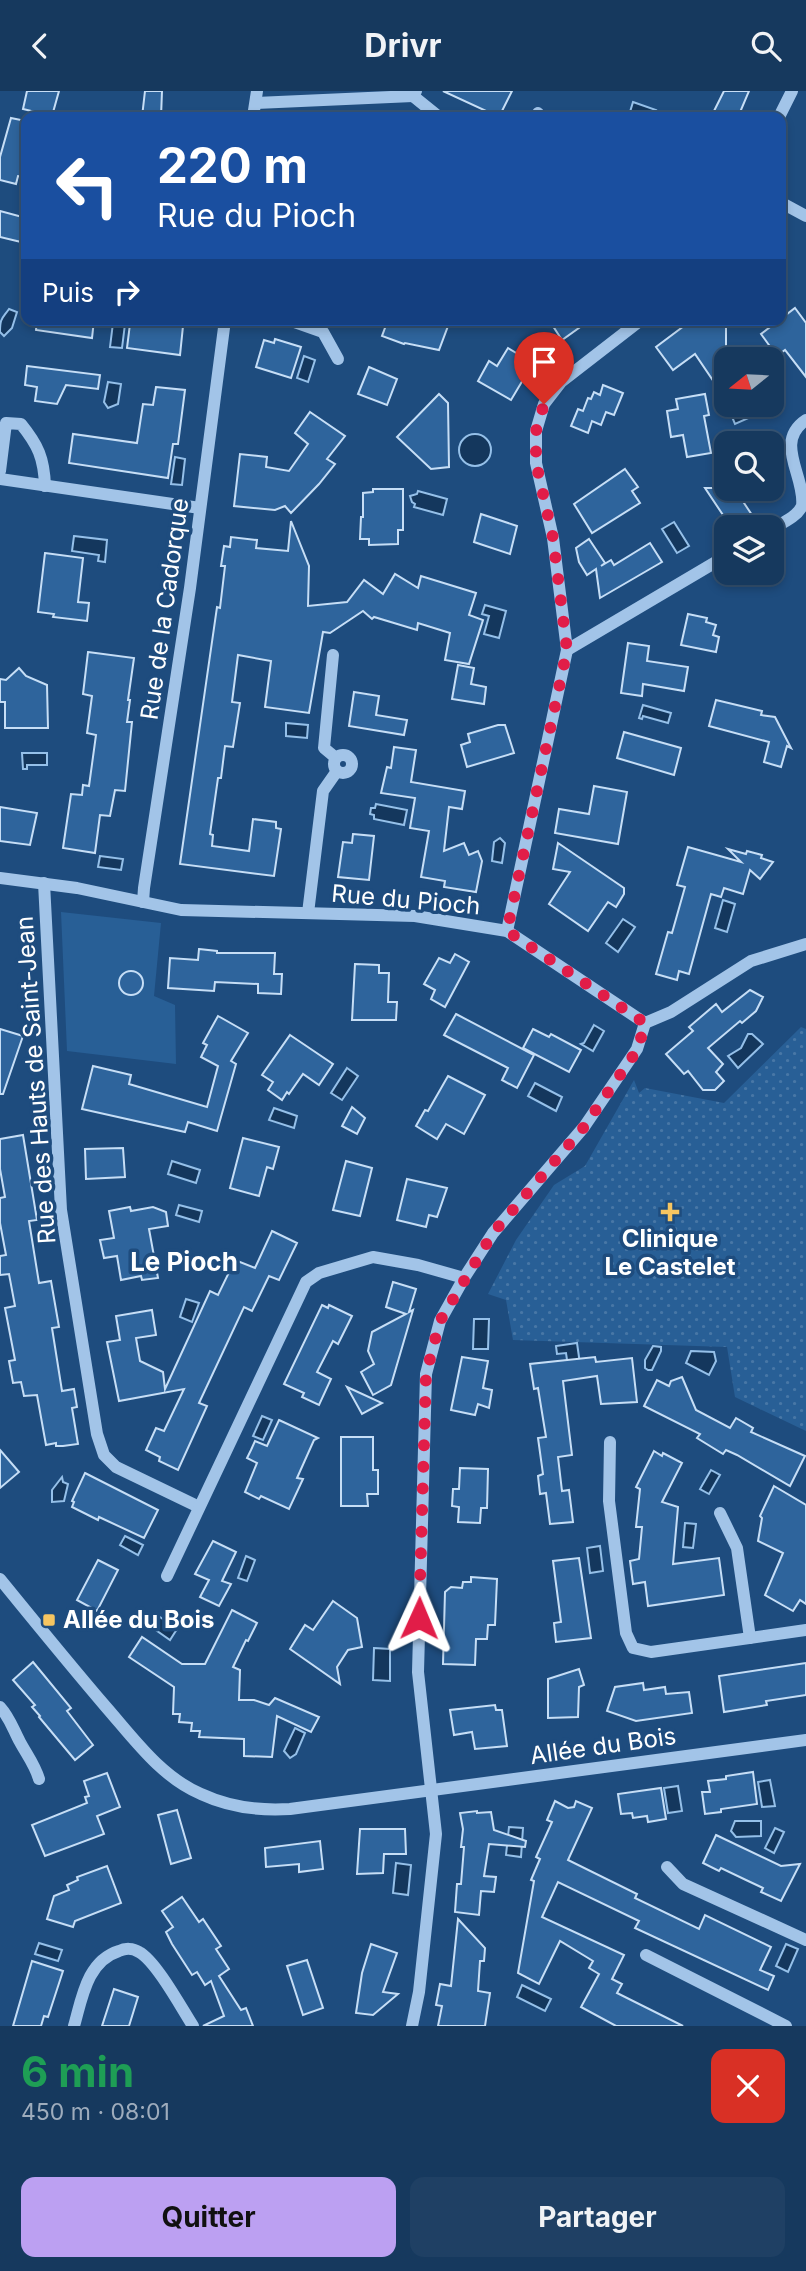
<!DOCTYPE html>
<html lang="fr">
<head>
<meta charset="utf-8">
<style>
	:root { --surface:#16395e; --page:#1f4064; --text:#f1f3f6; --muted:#9eacbc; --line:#355373; --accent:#bca0f2 }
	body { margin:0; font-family:Inter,sans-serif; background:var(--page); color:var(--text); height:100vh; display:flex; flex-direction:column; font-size:26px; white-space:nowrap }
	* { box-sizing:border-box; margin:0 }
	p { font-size:23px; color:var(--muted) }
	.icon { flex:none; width:38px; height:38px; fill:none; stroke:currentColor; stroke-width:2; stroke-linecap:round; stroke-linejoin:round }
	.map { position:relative; height:1935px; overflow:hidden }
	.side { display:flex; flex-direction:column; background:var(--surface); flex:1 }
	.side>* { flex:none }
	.hud { position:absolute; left:21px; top:21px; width:765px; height:214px; border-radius:14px; box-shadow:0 4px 10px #0003,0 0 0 2px var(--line); background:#1a4fa0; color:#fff; overflow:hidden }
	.needle { width:46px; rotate:252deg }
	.tools { position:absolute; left:714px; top:256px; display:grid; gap:14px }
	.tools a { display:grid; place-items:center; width:70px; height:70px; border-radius:14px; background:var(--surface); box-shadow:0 4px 10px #0003,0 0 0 2px var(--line); font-size:35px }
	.pin { position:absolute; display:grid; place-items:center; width:60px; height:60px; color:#fff; margin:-72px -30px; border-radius:50% 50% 50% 0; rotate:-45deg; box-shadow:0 0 7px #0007 }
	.pin .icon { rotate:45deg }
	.me { position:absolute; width:77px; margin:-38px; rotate:1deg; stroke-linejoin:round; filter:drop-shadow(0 0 5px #0008) }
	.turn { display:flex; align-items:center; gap:24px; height:147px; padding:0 21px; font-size:32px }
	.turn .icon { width:91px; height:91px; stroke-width:2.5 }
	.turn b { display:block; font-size:49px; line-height:60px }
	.then { display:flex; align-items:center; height:66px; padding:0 21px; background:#0003; gap:14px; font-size:26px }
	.round { display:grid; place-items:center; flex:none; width:74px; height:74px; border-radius:14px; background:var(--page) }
	.head { display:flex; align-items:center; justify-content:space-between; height:119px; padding:0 21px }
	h1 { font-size:42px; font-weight:700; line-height:52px; color:#1e9e55 }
	.cta { display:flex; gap:14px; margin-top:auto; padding:14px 21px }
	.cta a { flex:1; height:80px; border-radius:14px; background:var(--accent); color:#111; font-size:28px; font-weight:700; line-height:80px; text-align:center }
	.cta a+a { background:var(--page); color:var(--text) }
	header { display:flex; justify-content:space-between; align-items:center; height:91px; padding:0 21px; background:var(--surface); font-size:32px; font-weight:700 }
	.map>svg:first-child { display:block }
	.grass { fill:#285f96 }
	.park { fill:url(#park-dots) }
	.water { fill:#14375d; stroke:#95c0e9; stroke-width:2 }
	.building { fill:#2e649c; stroke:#c6def6; stroke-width:2 }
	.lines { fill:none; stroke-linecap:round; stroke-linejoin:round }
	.minor { stroke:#a2c4e8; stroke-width:12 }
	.route { stroke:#e11d48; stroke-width:12; stroke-dasharray:0 21.6 }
	.poi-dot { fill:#f6c561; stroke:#1e4c7e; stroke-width:2.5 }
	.labels { text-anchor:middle; stroke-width:7; stroke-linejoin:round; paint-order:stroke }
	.street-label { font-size:24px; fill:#fff; stroke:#1e4c7e }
	.poi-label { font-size:24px; font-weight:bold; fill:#fff; stroke:#1e4c7e }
	.neighbourhood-label { font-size:26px; font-weight:bold; fill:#fff; stroke:#1e4c7e }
</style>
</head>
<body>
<header><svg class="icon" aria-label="back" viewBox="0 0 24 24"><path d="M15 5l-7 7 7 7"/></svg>Drivr<svg class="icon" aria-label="search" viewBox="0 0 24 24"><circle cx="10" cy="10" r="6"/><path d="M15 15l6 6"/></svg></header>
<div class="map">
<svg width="806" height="1935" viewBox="0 0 806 1935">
	<defs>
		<pattern id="park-dots" width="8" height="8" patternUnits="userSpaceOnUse" patternTransform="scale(1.75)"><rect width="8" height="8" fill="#285f96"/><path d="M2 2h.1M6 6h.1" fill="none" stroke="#4877a6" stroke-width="1.8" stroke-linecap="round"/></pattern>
	</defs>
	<rect width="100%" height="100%" fill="#1e4c7e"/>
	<polygon class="grass" points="61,821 161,832 154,905 175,914 176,973 67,960"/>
	<polygon class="park" points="801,936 806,938 806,1340 735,1306 727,1256 513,1249 506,1209 488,1203 516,1149 554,1094 585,1075 634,989 639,1002 645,997 724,1012"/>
	<g class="water">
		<polygon points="633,11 656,19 653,26 644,26 630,21"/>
		<path d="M9 218 17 221 12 237 4 245 0 241C0 227 2 228 9 218Z"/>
		<polygon points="113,232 125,233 122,257 110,256"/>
		<polygon points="304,265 315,269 308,291 297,287"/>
		<polygon points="108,291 121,293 118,313 108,317 104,311"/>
		<polygon points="748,313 758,313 762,321 735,333 730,321"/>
		<circle cx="475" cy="359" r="16"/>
		<polygon points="175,366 185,368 182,394 171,393"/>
		<polygon points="418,400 447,408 443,424 414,416 415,413 412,411 410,405 417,403"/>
		<polygon points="674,431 689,455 677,462 662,438"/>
		<polygon points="74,445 107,449 105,471 98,470 99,464 72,460"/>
		<polygon points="485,514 506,520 499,547 484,543 489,525 482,523"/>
		<polygon points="643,614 671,622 668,632 643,625 642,628 639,627"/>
		<polygon points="286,632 308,634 307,647 286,645"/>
		<polygon points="22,662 47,662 47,674 27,674 27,678 23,678"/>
		<polygon points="376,713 407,719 404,734 374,728 374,724 370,723 371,717 375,717"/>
		<polygon points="500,747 505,752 502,772 492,770 494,751"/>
		<polygon points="100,765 123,768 121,779 98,776"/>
		<polygon points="723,809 735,813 727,841 715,837"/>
		<polygon points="623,828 635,836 618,861 606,852"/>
		<polygon points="594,934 604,940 593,960 581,953 584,952"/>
		<polygon points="748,943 752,943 763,953 738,977 728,965 741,957"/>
		<polygon points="347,977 358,985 342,1009 331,1002"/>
		<polygon points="535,992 562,1006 556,1020 528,1005"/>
		<polygon points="274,1017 297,1025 294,1037 269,1029"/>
		<polygon points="172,1070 200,1079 196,1092 168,1083"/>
		<polygon points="179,1114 202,1120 199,1131 176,1124"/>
		<polygon points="186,1208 199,1212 192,1231 180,1226"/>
		<polygon points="474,1228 489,1228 488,1258 473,1258"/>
		<polygon points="577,1252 581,1280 569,1282 566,1262 557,1263 556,1255"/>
		<polygon points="653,1255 661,1256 661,1260 652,1279 648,1279 645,1277 645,1269"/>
		<polygon points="691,1260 714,1261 716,1270 709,1284 686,1272"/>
		<polygon points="262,1325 272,1329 263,1349 253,1345"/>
		<polygon points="711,1379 720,1384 709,1403 700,1398"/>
		<polygon points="62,1386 63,1391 68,1393 64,1410 52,1411 52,1399"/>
		<polygon points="685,1432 696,1433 693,1457 683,1456"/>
		<polygon points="125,1445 143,1454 138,1464 120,1454"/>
		<polygon points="600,1455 603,1480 590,1482 587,1457"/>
		<polygon points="246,1465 255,1469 247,1490 238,1487"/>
		<polygon points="157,1524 177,1538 170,1549 150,1535"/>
		<polygon points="374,1557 390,1558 390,1590 373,1589"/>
		<polygon points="295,1637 305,1642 296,1663 290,1667 284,1660"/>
		<polygon points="770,1689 775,1715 762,1716 758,1691"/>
		<polygon points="678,1695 682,1720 668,1722 664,1697"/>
		<polygon points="735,1730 761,1730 761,1745 736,1746 731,1740"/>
		<polygon points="509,1736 523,1737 521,1766 506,1764"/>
		<polygon points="775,1737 784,1741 774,1762 765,1757"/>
		<polygon points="396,1772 411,1774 408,1804 393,1802"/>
		<polygon points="39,1852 62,1859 58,1870 35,1863"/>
		<polygon points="786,1853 798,1858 788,1881 776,1875"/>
		<polygon points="522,1894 551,1908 545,1920 517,1906"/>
	</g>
	<g class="building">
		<polygon points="27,0 59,0 52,25 23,18"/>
		<polygon points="145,0 162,0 161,26 142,26"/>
		<polygon points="443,0 512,0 499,26"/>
		<polygon points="724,0 749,0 738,26 711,26"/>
		<polygon points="11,27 26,30 26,86 18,85 16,93 0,89 0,66"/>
		<polygon points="0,120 26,127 21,151 0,146"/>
		<polygon points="795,217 806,232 806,286 785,259 777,265 761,243"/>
		<polygon points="37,229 94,229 92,247 36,239"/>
		<polygon points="145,229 183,235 180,264 127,257 130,233 145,234"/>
		<polygon points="388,229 435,229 448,235 439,259 405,252 404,253 382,245"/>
		<polygon points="549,229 590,229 562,249"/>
		<polygon points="692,229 726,229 726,291 714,291 695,263 673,279 656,256"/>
		<polygon points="275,248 301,256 291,287 256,276 264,249 274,252"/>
		<polygon points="508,257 533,272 511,309 478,290 489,270 497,275"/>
		<polygon points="27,275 100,284 98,298 66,294 57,313 35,310 37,296 25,294"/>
		<polygon points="369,276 397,288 387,314 358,303"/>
		<polygon points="603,294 623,302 614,324 606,321 601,334 592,330 588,342 571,335 578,318 583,320 588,307 591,308 594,301 600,304"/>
		<polygon points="156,296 185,299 178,353 173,353 168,387 69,372 73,343 137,352 143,313 153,314"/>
		<polygon points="439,303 448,312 449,376 431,378 397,346"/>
		<polygon points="705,303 709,324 704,325 711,362 687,366 683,344 671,346 667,320 678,318 676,308"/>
		<polygon points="310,321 345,345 327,368 335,373 319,393 291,422 285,415 275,419 234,415 240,363 267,366 266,376 289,380 308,353 295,342"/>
		<polygon points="625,378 638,396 632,400 640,412 592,442 574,413"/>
		<polygon points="726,390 726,397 734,397 752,424 734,436 731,436 705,397 713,397"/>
		<polygon points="373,398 403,398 403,439 398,439 398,453 369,454 369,448 360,448 361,426 363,426 363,402 373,401"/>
		<polygon points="481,423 517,435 510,463 474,451"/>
		<polygon points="291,430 309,475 308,515 347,511 364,489 383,503 395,483 418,497 421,485 476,502 469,524 483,529 469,573 445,569 450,542 418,532 417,539 374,526 372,528 363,520 330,542 323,541 309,622 265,616 271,570 238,564 232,611 240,612 233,656 225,655 221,687 218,687 210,743 213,744 212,755 249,760 253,728 276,731 276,737 281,738 274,785 180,773 217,516 220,517 225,475 221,475 224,455 230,456 231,446 257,449 256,457 288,460"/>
		<polygon points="589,448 605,472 601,475 611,469 614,474 650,452 662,471 600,507 596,478 587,484 579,471 576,457"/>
		<polygon points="45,462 83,467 78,511 89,512 87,530 53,526 54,523 38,521"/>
		<polygon points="688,523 707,527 706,531 716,534 713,544 719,546 716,561 681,554"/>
		<polygon points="628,552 649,555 647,570 688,576 684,600 643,593 642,605 621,602"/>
		<polygon points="88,561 134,567 128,609 130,609 127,631 132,631 125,700 115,699 110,725 100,724 95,762 63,757 71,703 82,704 83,694 89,695 96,644 87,642 92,605 83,603"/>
		<polygon points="458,574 474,577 471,593 486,596 484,613 452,608"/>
		<polygon points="19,577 26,585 47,594 48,637 5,637 5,611 0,611 0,588 6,589"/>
		<polygon points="354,601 379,605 376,624 407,629 404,644 349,635"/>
		<polygon points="716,609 762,620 761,624 775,626 791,657 787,655 781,676 764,671 769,651 709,635"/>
		<polygon points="498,634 505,634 514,662 467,676 461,654 470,651 468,643"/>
		<polygon points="624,641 681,657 674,684 617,667"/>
		<polygon points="394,656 416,659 411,691 465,700 462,718 449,716 444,760 464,752 469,764 478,760 482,770 476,801 444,796 445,790 421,786 429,740 410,737 415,707 381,702 387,676 391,677"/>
		<polygon points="594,695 627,701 618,753 555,742 559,718 589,723"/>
		<polygon points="0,716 37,722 30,754 0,750"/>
		<polygon points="353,743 374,745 369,789 338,786 343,751 352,752"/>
		<polygon points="558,752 624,797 624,803 616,816 608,811 588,840 549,813 570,781 553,778"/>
		<polygon points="688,756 741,771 728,758 746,763 747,760 762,764 761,767 773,771 760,788 750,779 743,803 724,797 721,806 711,803 689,883 679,880 677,889 656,883 668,841 672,842 685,796 677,794"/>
		<polygon points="199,858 217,860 217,862 275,862 274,883 282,883 281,903 258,902 258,893 215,891 214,900 168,897 170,867 198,869"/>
		<polygon points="455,863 469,871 445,916 431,908 435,899 424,893 439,867 450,872"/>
		<polygon points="355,873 379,874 379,882 389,882 388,911 397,911 396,929 352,929"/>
		<circle cx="131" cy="892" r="12"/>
		<polygon points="750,899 763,906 756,920 742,932 740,930 708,957 723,973 716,981 724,990 715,999 703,999 688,980 684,983 666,963 693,940 689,936 716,913 722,921"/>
		<polygon points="456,923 534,964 517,997 502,989 508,977 444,944"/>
		<polygon points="218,925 248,942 231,970 236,973 217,1040 188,1031 185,1041 82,1018 93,975 131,984 129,993 207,1016 218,975 201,966 207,954 203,952"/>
		<polygon points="0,938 23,945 3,1003 0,1003"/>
		<polygon points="533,938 549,946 551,943 581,959 569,981 523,957"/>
		<polygon points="290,944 333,973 319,994 303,983 289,1003 287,1001 282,1009 268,999 273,991 262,984"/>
		<polygon points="448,985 485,1004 464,1043 446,1033 437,1048 416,1035 425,1019 428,1020"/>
		<polygon points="352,1016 365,1027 357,1043 342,1035"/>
		<polygon points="23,1044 37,1129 29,1130 39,1192 51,1190 59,1236 52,1237 62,1300 74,1298 77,1316 72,1317 78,1353 63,1355 56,1355 56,1352 46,1354 37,1304 24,1305 21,1291 13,1292 9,1270 15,1269 5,1217 15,1215 9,1183 0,1184 0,1165 6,1164 0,1132 0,1107 5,1106 0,1078 0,1048"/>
		<polygon points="243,1047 279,1056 273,1078 267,1076 259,1105 230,1097"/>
		<polygon points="123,1057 125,1086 86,1088 85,1058"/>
		<polygon points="346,1070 372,1077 360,1125 333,1119"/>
		<polygon points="407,1088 447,1097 437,1126 429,1124 426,1136 397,1129"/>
		<polygon points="130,1116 131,1120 153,1116 166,1121 168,1135 149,1138 158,1187 142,1189 141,1185 121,1189 117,1165 104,1167 100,1149 114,1147 109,1120"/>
		<polygon points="272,1140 297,1152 279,1189 269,1185 252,1220 244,1216 199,1312 207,1315 178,1379 159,1370 160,1366 146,1359 156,1337 164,1340 184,1298 119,1310 107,1251 120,1249 116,1225 152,1219 156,1244 136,1247 140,1270 163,1281 165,1298 210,1200 218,1204 235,1169 255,1177"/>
		<polygon points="393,1191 416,1198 409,1221 413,1219 391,1294 373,1304 361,1281 374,1273 368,1260 372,1241 406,1223 386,1216"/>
		<polygon points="322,1214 328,1217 329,1214 352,1225 338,1253 333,1250 317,1281 331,1288 319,1314 302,1306 304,1302 284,1293"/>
		<polygon points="462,1266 488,1270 483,1297 492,1299 489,1317 478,1313 475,1324 451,1319"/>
		<polygon points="595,1266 596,1271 632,1267 637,1311 601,1313 597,1285 563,1290 572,1364 558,1366 562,1400 569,1399 573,1431 550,1433 546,1402 540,1403 538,1385 543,1383 538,1347 546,1346 538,1297 534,1298 530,1273"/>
		<polygon points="682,1286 696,1319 730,1337 736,1327 753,1337 751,1341 805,1365 790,1395 737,1364 726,1359 723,1363 697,1347 700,1343 644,1315 657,1289 669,1295 671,1290"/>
		<polygon points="347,1296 382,1312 362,1323"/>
		<polygon points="279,1329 318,1347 314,1349 297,1387 303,1388 289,1418 261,1405 259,1408 245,1401 257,1372 247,1367 251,1359 255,1350 267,1355"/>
		<polygon points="341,1346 373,1346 373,1379 378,1379 378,1403 367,1403 368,1415 341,1415"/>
		<polygon points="0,1359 19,1381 0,1397"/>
		<polygon points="654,1360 662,1365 663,1362 682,1372 662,1411 678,1416 673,1473 719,1467 724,1504 648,1515 645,1491 633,1493 630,1470 639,1468 642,1436 636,1436 640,1398 636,1396"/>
		<polygon points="460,1377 488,1378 487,1417 481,1417 480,1432 458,1431 459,1416 452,1415 453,1398 459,1398"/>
		<polygon points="85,1382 158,1419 144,1447 99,1426 98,1429 72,1416 74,1411 72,1410"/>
		<polygon points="774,1395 806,1414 806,1513 800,1509 793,1520 765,1504 783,1462 758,1450 762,1427 760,1425"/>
		<polygon points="213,1450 236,1461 222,1490 231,1493 219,1515 200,1506 209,1489 195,1483"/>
		<polygon points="579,1467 591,1547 556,1551 554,1532 561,1531 553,1470"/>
		<polygon points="98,1469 118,1479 97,1520 77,1509"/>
		<polygon points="471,1486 497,1488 495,1534 488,1534 487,1548 476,1548 475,1574 443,1573 445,1501 451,1496 462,1497 463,1491 471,1491"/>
		<polygon points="333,1510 357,1527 362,1556 348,1559 337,1576 340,1593 290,1558 305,1534 313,1539"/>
		<polygon points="232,1519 257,1532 248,1550 246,1549 233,1576 240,1579 239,1609 254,1609 269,1614 275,1607 319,1626 311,1641 277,1625 272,1666 244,1665 244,1648 199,1646 200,1640 191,1640 192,1632 179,1631 180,1623 173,1623 174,1596 129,1566 142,1546 182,1573 205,1573"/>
		<polygon points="33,1571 71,1617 67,1620 93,1654 75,1669 39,1626 40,1625 32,1616 35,1614 13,1589"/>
		<polygon points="806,1572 806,1604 766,1610 767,1614 724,1621 719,1585"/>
		<polygon points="579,1578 584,1594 579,1596 578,1626 548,1627 548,1588"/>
		<polygon points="643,1592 644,1599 665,1596 666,1603 689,1601 692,1622 636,1630 607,1620 615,1596"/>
		<polygon points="495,1614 496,1619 502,1619 507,1655 475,1658 472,1641 454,1644 450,1619"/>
		<polygon points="753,1681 757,1713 721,1718 721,1721 705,1723 702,1701 710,1701 708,1690 726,1688 726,1685"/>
		<polygon points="107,1682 120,1716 97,1725 104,1743 45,1765 32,1734 87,1712 85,1706 89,1705 84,1690"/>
		<polygon points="661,1697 666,1728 648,1731 647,1725 633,1727 632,1722 621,1723 618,1703"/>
		<polygon points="555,1710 568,1717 574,1716 576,1710 592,1717 568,1769 637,1803 635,1807 699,1838 705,1824 771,1856 760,1879 774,1885 768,1899 635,1837 639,1830 558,1791 542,1826 624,1864 612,1888 622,1893 617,1902 683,1935 616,1935 581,1916 599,1883 589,1877 593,1870 560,1850 539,1893 518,1882 534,1790 531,1789 540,1768 536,1766 552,1731 547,1729"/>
		<polygon points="177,1719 191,1767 171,1773 158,1724"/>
		<polygon points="477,1720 477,1722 491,1721 494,1739 526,1750 525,1756 489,1753 484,1785 496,1786 494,1801 481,1800 479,1824 455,1821 457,1793 461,1793 464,1756 461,1756 463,1738 460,1722"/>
		<polygon points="360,1738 405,1738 406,1763 384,1763 383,1782 357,1783"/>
		<polygon points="716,1744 781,1775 800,1773 781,1810 761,1801 763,1797 746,1789 721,1777 719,1780 703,1772"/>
		<polygon points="320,1750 323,1778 299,1781 299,1773 266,1776 265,1757"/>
		<polygon points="107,1775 121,1812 75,1830 73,1836 47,1828 54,1805 69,1799 67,1794 78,1789 77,1786"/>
		<polygon points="182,1806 199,1831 203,1828 221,1855 216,1858 229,1878 219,1885 241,1919 246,1917 253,1935 203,1935 224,1925 211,1890 205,1894 197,1881 192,1884 172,1853 166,1841 173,1836 162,1820"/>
		<polygon points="458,1828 485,1857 484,1870 480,1870 478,1900 490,1902 485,1935 438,1935 442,1915 436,1914 440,1893 451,1895"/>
		<polygon points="371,1853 397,1862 383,1901 398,1903 373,1924 356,1922 362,1882"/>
		<polygon points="307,1869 323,1917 303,1924 287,1875"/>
		<polygon points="32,1870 63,1880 48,1926 44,1925 41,1935 13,1935"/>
		<polygon points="114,1898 138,1906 129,1935 102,1935"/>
	</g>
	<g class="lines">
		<g class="minor">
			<polyline points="413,5 439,26"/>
			<polyline points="256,12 413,5 416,0"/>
			<polyline points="253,26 257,0"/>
			<polyline points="536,26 538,22"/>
			<polyline points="779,26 792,0"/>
			<polyline points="780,111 806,125"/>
			<polyline points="289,229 323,241 338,268"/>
			<path d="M0 380 6 332 21 333C38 354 44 367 45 395"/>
			<polyline points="0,388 200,417"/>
			<path d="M772 438C782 432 797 426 802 415 806 386 773 351 806 329"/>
			<polyline points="567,559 726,465"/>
			<polyline points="333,564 324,657 336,667"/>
			<circle cx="343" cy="673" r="9"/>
			<polyline points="0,787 77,797 181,819 415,825 507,840 645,932"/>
			<polyline points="44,792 61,1119 97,1343 104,1364 116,1376 199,1416"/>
			<polyline points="143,811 144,797 190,497 225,229"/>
			<polyline points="308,822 323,700 337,680"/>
			<polyline points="507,840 567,559 553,447 536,372 536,340 544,313 561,291 641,229"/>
			<polyline points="645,932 671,921 751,870 806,853"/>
			<polyline points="610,1351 609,1410 626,1542 633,1557 651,1561 806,1539"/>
			<polyline points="720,1422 737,1457 750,1547"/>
			<polyline points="167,1485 306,1191 319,1182 373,1166 418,1174 464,1187"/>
			<path d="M0 1488C35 1531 70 1574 106 1616 134 1648 161 1686 201 1703 229 1716 259 1720 290 1718L806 1649"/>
			<path d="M0 1616C10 1627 13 1638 20 1651 27 1664 35 1674 39 1688"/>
			<polyline points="667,1776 683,1793 806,1849"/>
			<polyline points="646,1864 786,1935"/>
			<path d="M74 1935C82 1907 87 1870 119 1860 125 1857 133 1857 139 1861 156 1870 182 1918 193 1935"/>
			<polyline points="412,1935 419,1901 436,1743 418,1581 426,1283 440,1230 464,1187 493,1142 584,1036 637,958 645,932"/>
		</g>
	</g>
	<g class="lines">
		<polyline class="route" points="419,1527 426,1283 440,1230 493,1142 584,1036 638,958 645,932 507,840 567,559 553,447 536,372 536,340 544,313"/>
	</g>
	<g class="poi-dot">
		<path d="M666.5 1110.5h7v7h7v7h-7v7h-7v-7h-7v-7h7z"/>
		<rect x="42" y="1522" width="14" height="14" rx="3.5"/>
	</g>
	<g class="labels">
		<g class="street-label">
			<text transform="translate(165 518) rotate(-82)" y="8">Rue de la Cadorque</text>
			<text transform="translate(406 809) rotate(5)" y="8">Rue du Pioch</text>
			<text transform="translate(36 989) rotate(-94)" y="8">Rue des Hauts de Saint-Jean</text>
			<text transform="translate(603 1655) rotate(-8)" y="8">Allée du Bois</text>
		</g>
		<g class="poi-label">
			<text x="670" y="1156">Clinique<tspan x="670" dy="28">Le Castelet</tspan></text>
			<text x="63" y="1537" text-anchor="start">Allée du Bois</text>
		</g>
		<g class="neighbourhood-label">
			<text x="184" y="1180">Le Pioch</text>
		</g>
	</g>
</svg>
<div class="tools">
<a><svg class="needle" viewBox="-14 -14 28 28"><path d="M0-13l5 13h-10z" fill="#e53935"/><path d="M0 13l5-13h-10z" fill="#9eacbc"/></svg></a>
<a><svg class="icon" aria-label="search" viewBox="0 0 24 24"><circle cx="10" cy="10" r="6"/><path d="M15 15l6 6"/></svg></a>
<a><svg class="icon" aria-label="layers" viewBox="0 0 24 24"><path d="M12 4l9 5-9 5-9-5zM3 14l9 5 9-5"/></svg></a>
</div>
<div class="pin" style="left:544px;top:313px;background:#d93025"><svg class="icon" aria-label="arrive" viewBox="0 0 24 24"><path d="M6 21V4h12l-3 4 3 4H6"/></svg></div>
<svg class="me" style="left:419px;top:1527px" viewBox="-20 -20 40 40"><path d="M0-17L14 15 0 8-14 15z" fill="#e11d48" stroke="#fff" stroke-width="4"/></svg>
<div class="hud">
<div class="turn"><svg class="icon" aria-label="left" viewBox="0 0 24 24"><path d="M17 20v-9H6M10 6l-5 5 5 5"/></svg><div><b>220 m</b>Rue du Pioch</div></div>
<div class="then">Puis<svg class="icon" aria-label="right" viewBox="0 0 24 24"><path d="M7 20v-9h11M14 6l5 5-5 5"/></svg></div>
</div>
</div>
<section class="side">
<div class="head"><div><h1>6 min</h1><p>450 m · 08:01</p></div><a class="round" style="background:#d93025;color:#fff"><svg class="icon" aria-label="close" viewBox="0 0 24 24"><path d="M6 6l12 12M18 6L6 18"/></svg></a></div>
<div class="cta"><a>Quitter</a><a>Partager</a></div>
</section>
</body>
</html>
